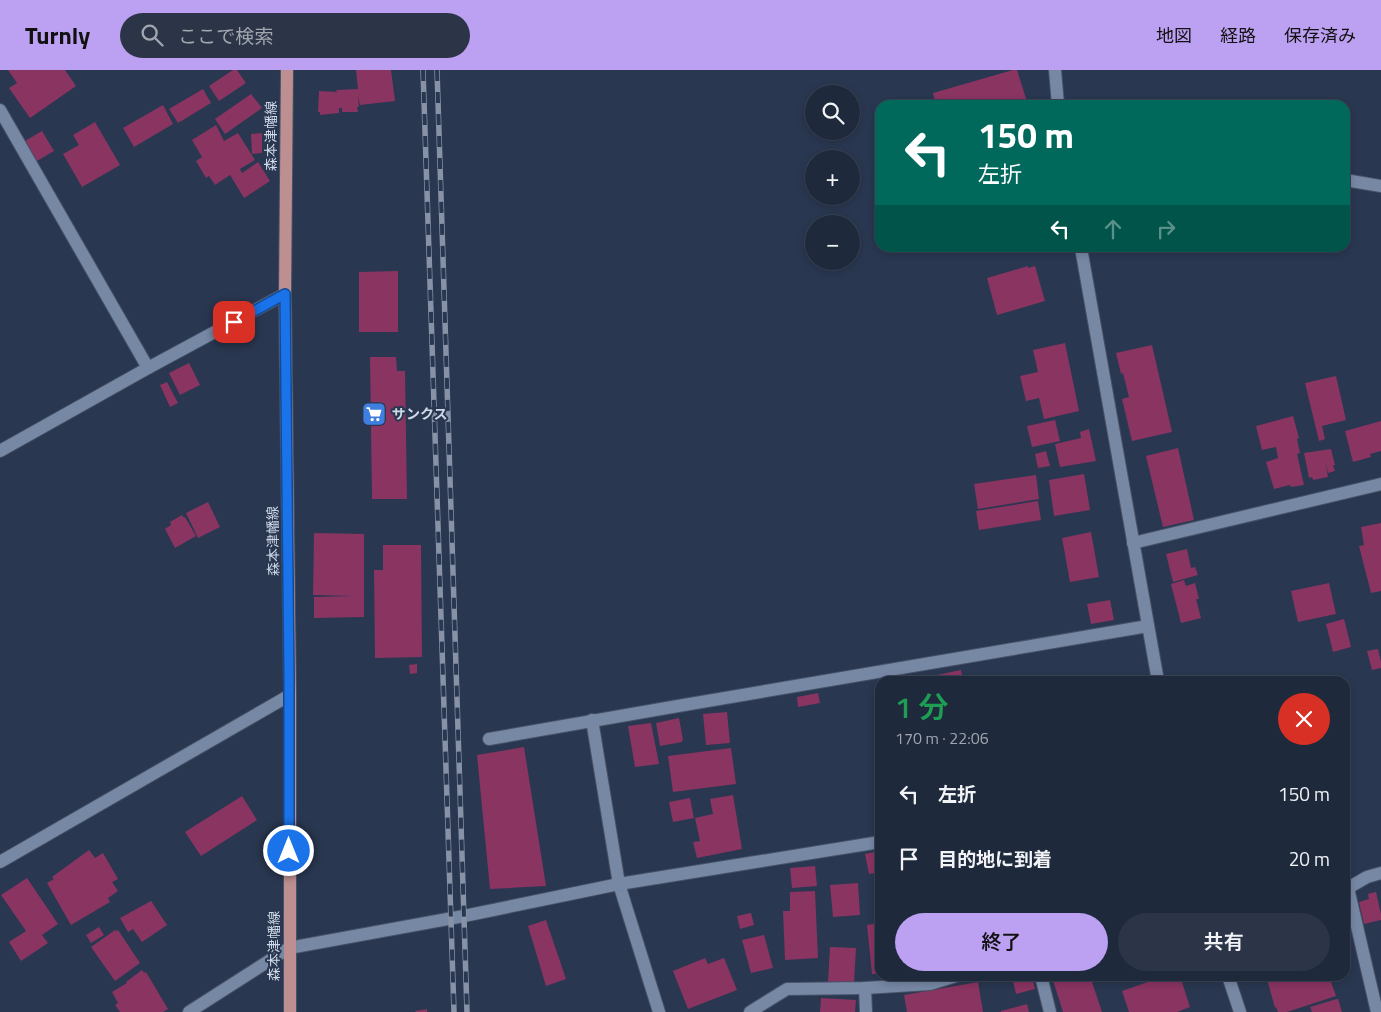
<!DOCTYPE html>
<html lang="ja">
<head>
<meta charset="utf-8">
<style>
	:root { --surface:#1f293c; --page:#2c3547; --text:#f1f3f6; --muted:#a1a6af; --line:#3c4556; --accent:#bca0f2 }
	body { margin:0; font-family:"Titillium Web","Noto Sans JP",sans-serif; background:var(--page); color:var(--text); height:100vh; display:flex; flex-direction:column; font-size:19px; white-space:nowrap }
	* { box-sizing:border-box; margin:0 }
	p { font-size:16px; color:var(--muted) }
	.icon { flex:none; width:28px; height:28px; fill:none; stroke:currentColor; stroke-width:2; stroke-linecap:round; stroke-linejoin:round }
	.map { position:relative; flex:1; overflow:hidden }
	.drawer { position:absolute; left:875px; top:606px; width:475px; height:305px; display:flex; flex-direction:column; background:var(--surface); border-radius:15px; box-shadow:0 2px 8px #0003,0 0 0 1px var(--line) }
	.drawer>* { flex:none }
	.top-card { position:absolute; left:875px; top:30px; width:475px; height:152px; border-radius:15px; box-shadow:0 2px 8px #0003,0 0 0 1px var(--line); background:#00695c; color:#fff; overflow:hidden }
	.tools { position:absolute; left:805px; top:15px; display:grid; gap:10px }
	.tools a { display:grid; place-items:center; width:55px; height:55px; border-radius:50%; background:var(--surface); box-shadow:0 2px 8px #0003,0 0 0 1px var(--line); font-size:25px }
	.pin { position:absolute; display:grid; place-items:center; width:42px; height:42px; color:#fff; margin:-21px; border-radius:10px; box-shadow:0 2px 8px #0006 }
	.me { position:absolute; width:55px; margin:-28px; rotate:0deg; stroke-linejoin:round; filter:drop-shadow(0 0 4px #0008) }
	.turn { display:flex; align-items:center; gap:18px; height:105px; padding:0 20px; font-size:22px }
	.turn .icon { width:65px; height:65px; stroke-width:2.5 }
	.turn b { display:block; font-size:35px; line-height:42px }
	.lanes { display:flex; align-items:center; height:48px; padding:0 20px; background:#0003; justify-content:center; gap:25px; direction:ltr }
	.lanes .off { opacity:.35 }
	.round { display:grid; place-items:center; flex:none; width:52px; height:52px; border-radius:26px; background:var(--page) }
	.summary { display:flex; align-items:center; justify-content:space-between; height:85px; padding:0 20px }
	h1 { font-size:30px; font-weight:600; line-height:38px; color:#1e9e55 }
	.action { display:flex; gap:10px; margin-top:auto; padding:10px 20px }
	.action a { flex:1; height:58px; border-radius:30px; background:var(--accent); color:#111; font-size:20px; font-weight:600; line-height:58px; text-align:center }
	.action a+a { background:var(--page); color:var(--text) }
	ul { padding:0; list-style:none }
	li { display:flex; align-items:center; gap:15px; height:65px; padding:0 20px }
	li div { flex:1 }
	li b { display:block; font-size:19px }
	li em { font-style:normal }
	header { display:flex; align-items:center; gap:30px; box-sizing:border-box; height:70px; padding:0 25px; background:var(--accent); color:#111 }
	header strong { font-size:24px }
	nav { display:flex; gap:28px; margin-inline-start:auto; font-size:18px }
	.search { width:350px; height:45px; background:var(--page); display:flex; align-items:center; gap:12px; box-sizing:border-box; padding:0 18px; border-radius:28px; color:var(--muted); font-size:19px }
	.map>svg:first-child { display:block }
	.building { fill:#8a3462 }
	.lines { fill:none; stroke-linecap:round; stroke-linejoin:round }
	.minor-casing { stroke:#465267; stroke-width:14 }
	.major-casing { stroke:#465267; stroke-width:14 }
	.minor { stroke:#7788a5; stroke-width:12 }
	.major { stroke:#bd8f90; stroke-width:12 }
	.rail-casing { stroke:#8792a6; stroke-width:5.5 }
	.rail { stroke:#293750; stroke-width:4; stroke-dasharray:11; stroke-linecap:butt }
	.route-casing { stroke:#114b97; stroke-width:12 }
	.route { stroke:#1a73e8; stroke-width:9 }
	.labels { text-anchor:middle; stroke-width:4; stroke-linejoin:round; paint-order:stroke }
	.street-label { font-size:14px; fill:#cfd9e8; stroke:#293750 }
	.poi-label { font-size:14px; font-weight:bold; fill:#cfd9e8; stroke:#293750; text-anchor:start }
</style>
</head>
<body>
<header>
<strong>Turnly</strong>
<div class="search"><svg class="icon" aria-label="search" viewBox="0 0 24 24"><circle cx="10" cy="10" r="6"/><path d="M15 15l6 6"/></svg>ここで検索</div>
<nav><a>地図</a><a>経路</a><a>保存済み</a></nav>
</header>
<div class="map">
<svg width="1381" height="942" viewBox="0 0 1381 942">
	<rect width="100%" height="100%" fill="#293750"/>
	<g class="building">
		<polygon points="8,0 65,0 76,16 30,48 9,18 17,13"/>
		<polygon points="233,0 237,0 246,13 219,31 209,16"/>
		<polygon points="356,0 391,0 395,31 360,35 358,26 359,37 357,37 358,42 342,42 342,38 339,38 339,43 320,45 320,42 318,42 319,21 337,22 336,20 358,19"/>
		<polygon points="1013,0 1017,0 1028,35 936,35 933,23"/>
		<polygon points="203,19 211,33 178,53 169,39"/>
		<polygon points="251,24 262,38 225,64 215,49"/>
		<polygon points="163,35 173,54 134,77 123,58"/>
		<polygon points="95,52 120,95 82,117 63,84 79,75 73,65"/>
		<polygon points="216,55 224,71 238,63 255,90 240,99 242,103 258,92 270,111 244,128 230,105 215,115 209,106 206,108 196,91 202,87 192,70"/>
		<polygon points="42,61 54,81 37,91 25,71"/>
		<polygon points="262,63 262,83 252,84 251,64"/>
		<polygon points="1028,196 1028,198 1035,196 1045,231 997,245 987,208"/>
		<polygon points="398,201 398,262 359,262 359,202"/>
		<polygon points="1065,273 1079,341 1044,349 1039,328 1026,331 1020,306 1038,302 1033,280"/>
		<polygon points="1152,275 1172,362 1132,371 1122,329 1129,327 1123,303 1121,304 1116,283"/>
		<polygon points="370,287 396,287 397,301 405,301 407,429 372,429"/>
		<polygon points="189,293 200,315 180,325 169,303"/>
		<polygon points="1336,306 1346,350 1322,356 1325,369 1319,371 1305,313"/>
		<polygon points="167,312 178,333 170,337 160,315"/>
		<polygon points="1293,346 1299,368 1297,369 1300,383 1297,384 1304,415 1291,417 1290,415 1274,419 1266,392 1278,388 1276,377 1262,380 1256,356"/>
		<polygon points="1055,350 1060,371 1032,377 1027,356"/>
		<polygon points="1381,351 1381,381 1370,384 1371,387 1353,392 1345,361"/>
		<polygon points="1089,359 1096,391 1060,397 1055,374 1081,368 1080,362"/>
		<polygon points="1178,378 1194,450 1163,457 1146,386"/>
		<polygon points="1331,379 1335,395 1333,395 1335,401 1328,403 1325,390 1328,407 1313,410 1312,407 1309,408 1304,383"/>
		<polygon points="1046,381 1050,396 1038,398 1035,384"/>
		<polygon points="1084,404 1090,440 1054,446 1049,410"/>
		<polygon points="1036,405 1039,429 978,439 974,414"/>
		<polygon points="1038,431 1041,450 979,460 976,441"/>
		<polygon points="208,432 220,457 198,468 186,443"/>
		<polygon points="182,445 184,448 185,447 196,466 175,478 165,459 171,455 170,452"/>
		<polygon points="1381,453 1381,521 1371,523 1359,476 1364,475 1361,457"/>
		<polygon points="1091,462 1099,507 1070,512 1062,468"/>
		<polygon points="314,463 364,464 364,547 314,548 314,527 353,526 313,525"/>
		<polygon points="383,475 421,475 422,587 375,588 374,500 383,500"/>
		<polygon points="1187,479 1191,498 1195,497 1198,505 1173,512 1166,484"/>
		<polygon points="1184,510 1186,516 1195,513 1199,529 1196,529 1201,548 1181,553 1171,514"/>
		<polygon points="1329,513 1336,544 1298,552 1291,521"/>
		<polygon points="1110,530 1114,550 1091,554 1087,534"/>
		<polygon points="1344,549 1351,577 1333,582 1326,554"/>
		<polygon points="1378,579 1381,592 1381,598 1372,600 1367,581"/>
		<polygon points="417,594 417,603 410,604 409,595"/>
		<polygon points="961,600 963,611 938,611 937,605"/>
		<polygon points="818,623 820,633 798,637 797,627"/>
		<polygon points="727,642 730,673 706,675 703,644"/>
		<polygon points="679,648 683,670 682,671 682,672 660,676 656,653"/>
		<polygon points="651,653 659,694 635,697 628,656"/>
		<polygon points="524,677 546,816 490,819 477,685"/>
		<polygon points="731,678 736,714 673,722 668,686"/>
		<polygon points="733,725 742,779 697,788 693,772 700,771 695,748 713,744 710,729"/>
		<polygon points="242,726 257,750 201,786 185,762"/>
		<polygon points="690,728 694,748 673,752 669,732"/>
		<polygon points="89,780 95,788 103,783 118,809 112,812 118,821 108,828 110,832 71,855 47,813 54,809 52,807"/>
		<polygon points="880,781 880,802 869,804 865,784"/>
		<polygon points="815,796 817,816 792,818 790,798"/>
		<polygon points="27,808 58,854 42,865 48,873 21,891 9,872 26,861 1,825"/>
		<polygon points="858,813 860,845 833,847 830,815"/>
		<polygon points="815,821 818,888 785,890 783,841 790,841 790,822"/>
		<polygon points="1376,822 1381,844 1381,850 1364,854 1359,832 1369,829 1368,824"/>
		<polygon points="151,831 167,855 142,872 133,859 128,862 120,848"/>
		<polygon points="751,843 754,855 740,859 737,846"/>
		<polygon points="546,850 566,909 546,916 528,856"/>
		<polygon points="880,853 880,904 872,904 867,855"/>
		<polygon points="99,857 104,865 91,873 86,865"/>
		<polygon points="115,860 116,861 118,860 140,893 115,911 91,877"/>
		<polygon points="764,865 773,898 751,903 742,870"/>
		<polygon points="830,877 856,878 854,913 828,912"/>
		<polygon points="705,888 708,894 724,888 737,920 688,939 673,901"/>
		<polygon points="142,900 144,903 146,902 168,939 163,942 120,942 115,935 118,933 112,922 127,913 126,912"/>
		<polygon points="1012,906 1032,906 1035,919 1016,924"/>
		<polygon points="1055,906 1090,906 1102,942 1063,942 1052,907"/>
		<polygon points="1165,906 1180,906 1190,937 1177,942 1129,942 1122,921"/>
		<polygon points="1277,906 1329,906 1336,926 1287,942 1278,942 1276,937 1275,938 1267,909"/>
		<polygon points="978,912 983,942 907,942 904,925"/>
		<polygon points="821,928 856,930 855,942 820,942"/>
		<polygon points="1337,929 1338,929 1342,942 1312,942 1310,937"/>
		<polygon points="1027,934 1029,942 1001,942 1001,941"/>
		<polygon points="427,939 427,942 416,942 415,941"/>
	</g>
	<g class="lines">
		<g class="minor-casing">
			<g id="minor">
				<polyline points="1055,0 1058,35"/>
				<polyline points="0,40 148,298"/>
				<polyline points="1345,110 1381,116"/>
				<polyline points="1081,178 1158,611"/>
				<polyline points="0,381 148,298 285,224"/>
				<polyline points="1133,473 1381,414"/>
				<polyline points="592,650 619,814 659,942"/>
				<polyline points="489,669 678,636 1148,556"/>
				<polyline points="0,792 290,625"/>
				<polyline points="1345,818 1348,818 1367,807 1381,803"/>
				<polyline points="1348,818 1377,942"/>
				<polyline points="1041,906 1050,942"/>
				<polyline points="1228,906 1240,942"/>
				<polyline points="865,918 866,942"/>
				<polyline points="189,942 289,878 464,846 619,814 880,772"/>
				<polyline points="750,942 787,919 865,918 930,914 956,906"/>
			</g>
		</g>
		<g class="major-casing">
			<polyline id="major" points="287,0 285,224 290,625 290,942"/>
		</g>
		<use href="#minor" class="minor"/>
		<use href="#major" class="major"/>
		<g class="rail-casing">
			<g id="rail">
				<polyline points="423,0 454,942"/>
				<polyline points="437,0 467,942"/>
			</g>
		</g>
		<use href="#rail" class="rail"/>
	</g>
	<g class="lines">
		<g class="route-casing">
			<polyline id="route" points="234,252 285,224 289,606 289,781"/>
		</g>
		<use href="#route" class="route"/>
	</g>
	<defs>
		<g id="supermarket-square" transform="scale(1.25)"><rect x="-9" y="-9" width="18" height="18" rx="4" fill="#3f7fe0" stroke="#293750"/><path d="M-6-5.5h2.5l.6 2H6L4.5 2H-2.5L-4.4-4H-6ZM-1.5 3.2a1.3 1.3 0 1 0 .1 0ZM3 3.2a1.3 1.3 0 1 0 .1 0Z" fill="#fff"/></g>
	</defs>
	<g fill-rule="evenodd">
		<use href="#supermarket-square" x="374" y="344"/>
	</g>
	<g class="labels">
		<g class="street-label">
			<text transform="translate(271 66) rotate(-90)" y="5">森本津幡線</text>
			<text transform="translate(273 471) rotate(-91)" y="5">森本津幡線</text>
			<text transform="translate(274 876) rotate(-90)" y="5">森本津幡線</text>
		</g>
		<g class="poi-label">
			<text x="392" y="349">サンクス</text>
		</g>
	</g>
</svg>
<div class="tools">
<a><svg class="icon" aria-label="search" viewBox="0 0 24 24"><circle cx="10" cy="10" r="6"/><path d="M15 15l6 6"/></svg></a>
<a>+</a>
<a>−</a>
</div>
<div class="pin" style="left:234px;top:252px;background:#d93025"><svg class="icon" aria-label="arrive" viewBox="0 0 24 24"><path d="M6 21V4h12l-3 4 3 4H6"/></svg></div>
<svg class="me" style="left:289px;top:781px" viewBox="-20 -20 40 40"><circle r="17" fill="#1a73e8" stroke="#fff" stroke-width="3"/><path d="M0-11L8 9 0 5-8 9z" fill="#fff"/></svg>
<div class="top-card">
<div class="turn"><svg class="icon" aria-label="left" viewBox="0 0 24 24"><path d="M17 20v-9H6M10 6l-5 5 5 5"/></svg><div><b>150 m</b>左折</div></div>
<div class="lanes"><svg class="icon" aria-label="left" viewBox="0 0 24 24"><path d="M17 20v-9H6M10 6l-5 5 5 5"/></svg><svg class="icon off" aria-label="ahead" viewBox="0 0 24 24"><path d="M12 20V5M6 11l6-6 6 6"/></svg><svg class="icon off" aria-label="right" viewBox="0 0 24 24"><path d="M7 20v-9h11M14 6l5 5-5 5"/></svg></div>
</div>
<section class="drawer">
<div class="summary"><div><h1>1 分</h1><p>170 m · 22:06</p></div><a class="round" style="background:#d93025;color:#fff"><svg class="icon" aria-label="close" viewBox="0 0 24 24"><path d="M6 6l12 12M18 6L6 18"/></svg></a></div>
<ul>
<li><svg class="icon" aria-label="left" viewBox="0 0 24 24"><path d="M17 20v-9H6M10 6l-5 5 5 5"/></svg><div><b>左折</b></div><em>150 m</em></li>
<li><svg class="icon" aria-label="arrive" viewBox="0 0 24 24"><path d="M6 21V4h12l-3 4 3 4H6"/></svg><div><b>目的地に到着</b></div><em>20 m</em></li>
</ul>
<div class="action"><a>終了</a><a>共有</a></div>
</section>
</div>
</body>
</html>
